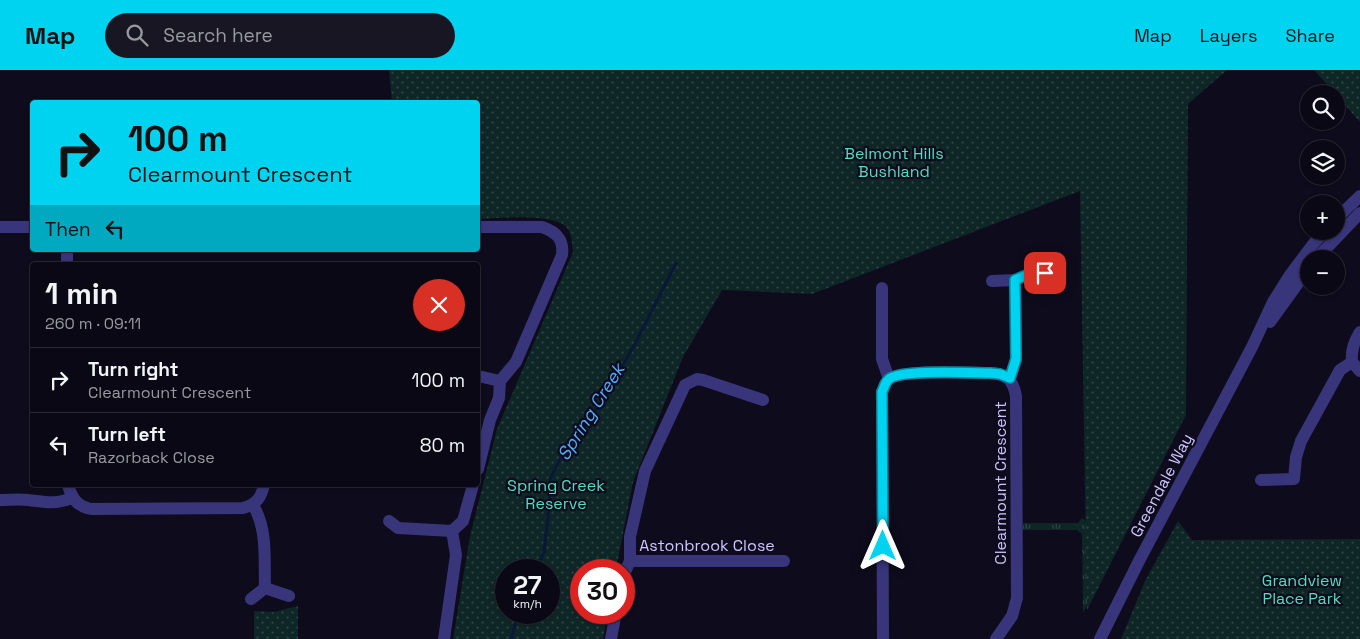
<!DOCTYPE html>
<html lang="en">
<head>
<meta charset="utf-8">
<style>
	:root { --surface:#0a0815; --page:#181622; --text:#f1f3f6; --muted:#999aa0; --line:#2a2934; --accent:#00d3f0 }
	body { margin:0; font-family:"Space Grotesk",sans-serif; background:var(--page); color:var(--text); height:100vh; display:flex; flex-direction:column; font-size:19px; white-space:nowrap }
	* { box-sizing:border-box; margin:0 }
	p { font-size:16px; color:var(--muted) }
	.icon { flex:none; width:28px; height:28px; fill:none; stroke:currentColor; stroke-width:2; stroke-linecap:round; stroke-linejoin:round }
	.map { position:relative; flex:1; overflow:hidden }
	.details { position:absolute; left:30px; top:192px; width:450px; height:225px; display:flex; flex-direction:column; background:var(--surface); border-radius:5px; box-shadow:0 1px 4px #0004,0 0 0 1px var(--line) }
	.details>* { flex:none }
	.guide { position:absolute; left:30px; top:30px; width:450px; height:152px; border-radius:5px; box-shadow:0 1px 4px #0004,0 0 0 1px var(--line); background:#00d3f0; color:#111; overflow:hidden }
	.fabs { position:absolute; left:1300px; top:15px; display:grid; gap:10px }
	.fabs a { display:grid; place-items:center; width:45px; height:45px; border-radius:50%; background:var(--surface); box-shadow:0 1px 4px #0004,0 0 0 1px var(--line); font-size:25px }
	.speed { position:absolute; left:495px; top:489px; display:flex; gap:10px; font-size:25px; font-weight:700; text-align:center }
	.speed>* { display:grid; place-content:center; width:65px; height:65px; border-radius:50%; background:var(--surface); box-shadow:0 1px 4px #0004,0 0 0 1px var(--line); line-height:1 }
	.speed small { font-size:12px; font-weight:400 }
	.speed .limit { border:8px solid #d22; background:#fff; color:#111 }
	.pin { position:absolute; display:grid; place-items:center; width:42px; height:42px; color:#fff; margin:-21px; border-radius:10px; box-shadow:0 2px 8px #0006 }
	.me { position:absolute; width:55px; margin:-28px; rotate:0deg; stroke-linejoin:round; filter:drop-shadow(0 0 4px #0008) }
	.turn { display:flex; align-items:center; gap:18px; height:105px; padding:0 15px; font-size:22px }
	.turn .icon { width:65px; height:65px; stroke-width:2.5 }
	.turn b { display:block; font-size:35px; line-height:42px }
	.then { display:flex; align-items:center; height:48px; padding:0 15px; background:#0003; gap:10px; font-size:19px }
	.round { display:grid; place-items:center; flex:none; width:52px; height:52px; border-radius:26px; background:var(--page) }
	.headline { display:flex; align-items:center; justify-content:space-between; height:85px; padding:0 15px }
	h1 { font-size:30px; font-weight:600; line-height:38px }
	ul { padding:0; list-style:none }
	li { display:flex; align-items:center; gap:15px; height:65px; padding:0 15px; border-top:1px solid var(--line) }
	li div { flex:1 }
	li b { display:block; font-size:19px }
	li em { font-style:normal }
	header { display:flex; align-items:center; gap:30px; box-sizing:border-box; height:70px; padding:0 25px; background:var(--accent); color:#111 }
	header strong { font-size:24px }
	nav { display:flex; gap:28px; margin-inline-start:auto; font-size:18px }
	.search { width:350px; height:45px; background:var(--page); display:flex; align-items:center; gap:12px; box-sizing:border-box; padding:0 18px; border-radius:28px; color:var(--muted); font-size:19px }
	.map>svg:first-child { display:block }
	.grass { fill:url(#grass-tufts) }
	.park { fill:url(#park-dots); fill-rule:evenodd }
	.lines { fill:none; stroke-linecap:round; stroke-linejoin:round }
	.stream { stroke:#081838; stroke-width:3 }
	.minor { stroke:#39357b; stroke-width:12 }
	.route-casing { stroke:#00899c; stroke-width:12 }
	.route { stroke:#00d3f0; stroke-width:9 }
	.labels { text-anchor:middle; stroke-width:4.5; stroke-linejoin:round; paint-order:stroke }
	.park-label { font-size:16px; fill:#51dfbf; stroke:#0e0b1c }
	.street-label { font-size:16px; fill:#cdc5ff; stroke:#0e0b1c }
	.water-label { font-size:18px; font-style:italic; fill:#53acff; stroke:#0e0b1c }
</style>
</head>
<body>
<header>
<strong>Map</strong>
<div class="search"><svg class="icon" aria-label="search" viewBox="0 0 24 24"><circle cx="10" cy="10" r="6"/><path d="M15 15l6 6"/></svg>Search here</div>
<nav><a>Map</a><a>Layers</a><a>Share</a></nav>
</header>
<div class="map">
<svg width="1360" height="569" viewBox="0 0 1360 569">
	<defs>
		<pattern id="grass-tufts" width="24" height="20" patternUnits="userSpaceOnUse" patternTransform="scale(1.25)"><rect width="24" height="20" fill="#0e2625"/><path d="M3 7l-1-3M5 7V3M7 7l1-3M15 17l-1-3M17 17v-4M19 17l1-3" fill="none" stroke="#304446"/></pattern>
		<pattern id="park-dots" width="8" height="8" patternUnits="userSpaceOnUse" patternTransform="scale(1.25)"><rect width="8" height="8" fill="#0e2625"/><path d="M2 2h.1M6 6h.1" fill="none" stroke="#304446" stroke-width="1.8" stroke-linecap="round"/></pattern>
	</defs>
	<rect width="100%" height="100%" fill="#0e0b1c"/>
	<polygon class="grass" points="1082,448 1092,456 1100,509 1083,543 1082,464 1077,460 1023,460 1023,453 1078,453"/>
	<g class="park">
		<path d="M389 0H1227L1188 34 1186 345 1087 540 1080 121 812 224 722 220 683 287 633 412 616 500H581V542L608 543 603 569H453L470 466 497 359 573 182C572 174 572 163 566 157 553 143 497 148 478 149V32H392ZM506 500H549V542H506Z"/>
		<polygon points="1314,0 1360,0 1360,52"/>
		<polygon points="1178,451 1192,470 1360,469 1360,569 1121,569 1145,511"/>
		<polygon points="298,536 298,569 254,569 254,541 274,542"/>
	</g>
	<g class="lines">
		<g class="stream">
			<polyline points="536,500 544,482 548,448 550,409 566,378 599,336 635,274 676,193"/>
			<polyline points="511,569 519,542"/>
		</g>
		<g class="minor">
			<polyline points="1336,149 1360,126"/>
			<polyline points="0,157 32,157"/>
			<path d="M478 157H542C556 162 564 169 562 185L516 292 500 311 499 328 490 350 478 399"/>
			<polyline points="67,180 67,195"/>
			<polyline points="1316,189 1360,143"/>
			<polyline points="992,211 1015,210 1029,204 1045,203"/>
			<polyline points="882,218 882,289 889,309"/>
			<polyline points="1270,252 1309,198"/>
			<path d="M1360 262C1354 272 1351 280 1352 292L1360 301"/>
			<polyline points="478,306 500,311"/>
			<polyline points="1010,308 1016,289 1015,210"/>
			<polyline points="1261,410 1294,409 1296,387 1301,371 1340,300 1352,292"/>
			<path d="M68 415C72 429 77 436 91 439L243 438C257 434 261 428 264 415"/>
			<path d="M0 430C9 430 19 429 28 430 46 432 54 435 72 428"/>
			<path d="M253 435C268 460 264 490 265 518"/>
			<polyline points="389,451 398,458 452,461"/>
			<polyline points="630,491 784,491"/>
			<polyline points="624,504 630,491 630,467 645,401 685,315 697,309 703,310 763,330"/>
			<polyline points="251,529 265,518 289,526"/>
			<polyline points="444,569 456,485 452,461 463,451 473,415"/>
			<polyline points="611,569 616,542"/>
			<path d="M883 569 882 322C884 318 885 312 889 309 901 299 972 303 990 303 1007 304 1013 310 1016 326L1017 528 1012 546 996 569"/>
			<polyline points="1100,569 1140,489 1252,277 1273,232 1290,205 1314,173 1325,161"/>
		</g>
	</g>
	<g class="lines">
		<g class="route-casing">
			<path id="route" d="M883 476 882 322C884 318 885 312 889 309 901 299 972 303 990 303L1000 304 1010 308 1016 289 1015 210 1029 204 1045 203"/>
		</g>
		<use href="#route" class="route"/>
	</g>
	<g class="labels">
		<g class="park-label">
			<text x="894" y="89">Belmont Hills<tspan x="894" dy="18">Bushland</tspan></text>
			<text x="556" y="421">Spring Creek<tspan x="556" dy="18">Reserve</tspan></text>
			<text x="1302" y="516">Grandview<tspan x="1302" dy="18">Place Park</tspan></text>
		</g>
		<g class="street-label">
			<text transform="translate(1000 413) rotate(-90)" y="6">Clearmount Crescent</text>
			<text transform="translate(1161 415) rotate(-62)" y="6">Greendale Way</text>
			<text x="707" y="481">Astonbrook Close</text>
		</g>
		<g class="water-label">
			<text transform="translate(591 342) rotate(-58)" y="6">Spring Creek</text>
		</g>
	</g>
</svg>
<div class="fabs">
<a><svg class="icon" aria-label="search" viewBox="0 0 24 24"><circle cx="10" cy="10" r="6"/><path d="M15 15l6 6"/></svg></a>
<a><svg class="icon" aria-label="layers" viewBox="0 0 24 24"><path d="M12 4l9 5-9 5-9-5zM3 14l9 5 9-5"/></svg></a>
<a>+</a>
<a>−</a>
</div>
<div class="speed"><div>27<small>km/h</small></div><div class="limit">30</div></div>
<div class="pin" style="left:1045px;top:203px;background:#d93025"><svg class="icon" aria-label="arrive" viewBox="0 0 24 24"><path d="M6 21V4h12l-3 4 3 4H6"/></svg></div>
<svg class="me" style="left:883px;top:476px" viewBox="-20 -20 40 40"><path d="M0-17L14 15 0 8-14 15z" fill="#00d3f0" stroke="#fff" stroke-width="4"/></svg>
<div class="guide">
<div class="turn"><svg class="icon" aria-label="right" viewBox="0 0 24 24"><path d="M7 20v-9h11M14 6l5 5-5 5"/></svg><div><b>100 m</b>Clearmount Crescent</div></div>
<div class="then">Then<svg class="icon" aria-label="left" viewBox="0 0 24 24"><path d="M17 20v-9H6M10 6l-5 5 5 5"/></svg></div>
</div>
<section class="details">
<div class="headline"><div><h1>1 min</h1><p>260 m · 09:11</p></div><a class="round" style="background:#d93025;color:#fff"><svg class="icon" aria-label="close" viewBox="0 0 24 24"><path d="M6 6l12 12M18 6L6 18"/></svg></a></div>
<ul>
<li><svg class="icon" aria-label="right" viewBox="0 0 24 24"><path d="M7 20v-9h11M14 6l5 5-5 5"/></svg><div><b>Turn right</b><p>Clearmount Crescent</p></div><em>100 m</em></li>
<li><svg class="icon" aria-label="left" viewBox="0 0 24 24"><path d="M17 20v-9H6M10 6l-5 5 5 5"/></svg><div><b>Turn left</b><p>Razorback Close</p></div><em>80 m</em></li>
</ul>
</section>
</div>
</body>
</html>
